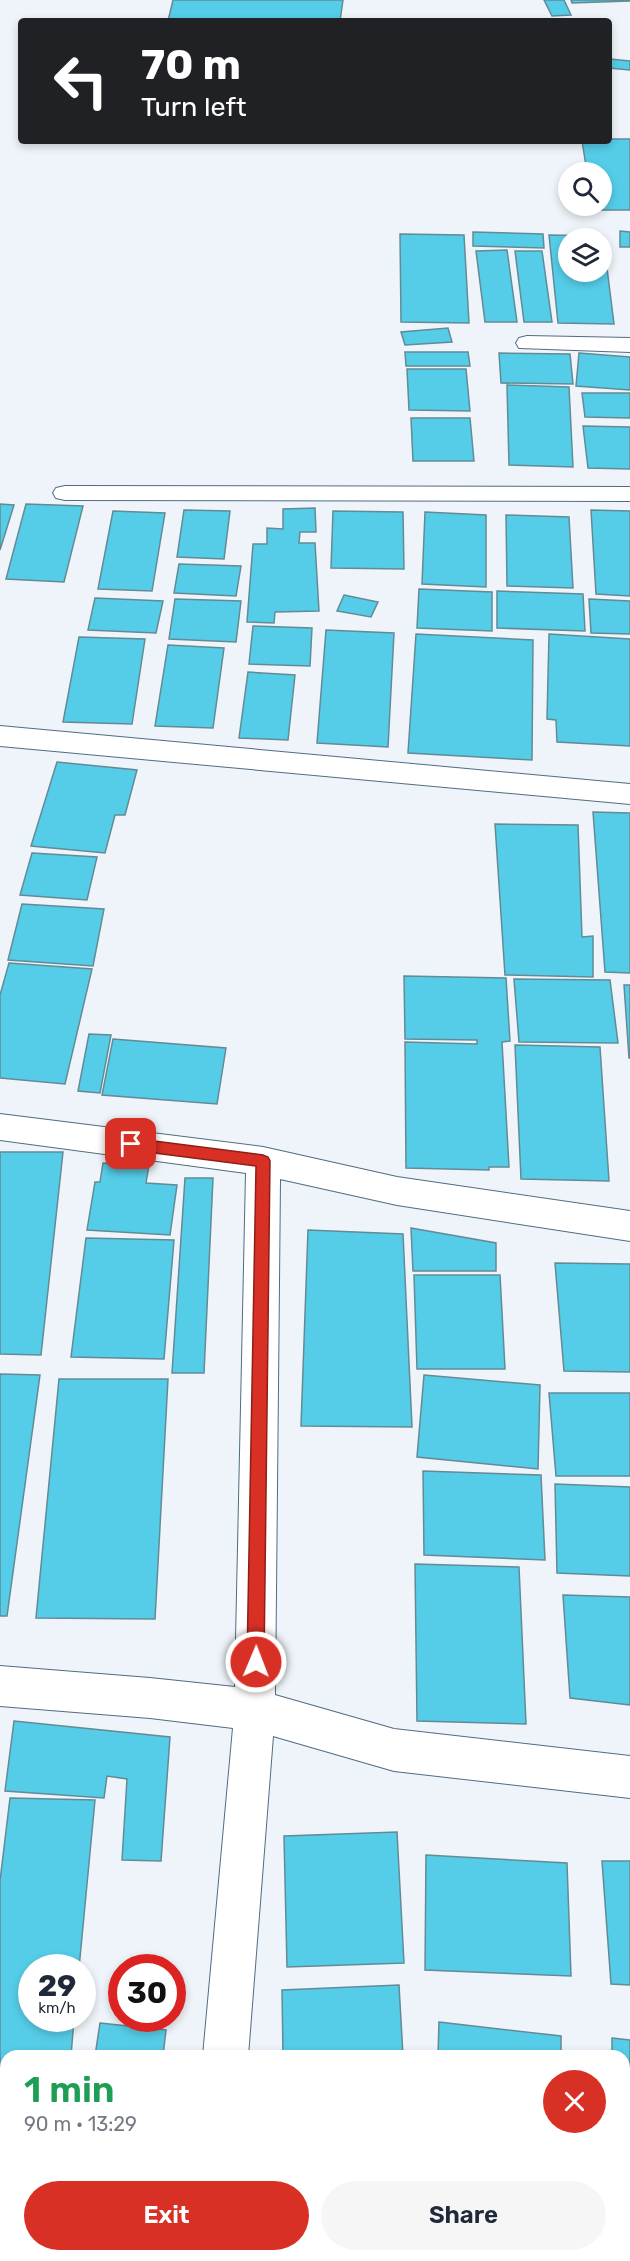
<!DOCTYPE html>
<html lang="en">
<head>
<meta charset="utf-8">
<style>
	:root { --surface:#fff; --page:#f6f6f7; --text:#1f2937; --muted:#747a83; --accent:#d93025 }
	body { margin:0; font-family:Rubik,sans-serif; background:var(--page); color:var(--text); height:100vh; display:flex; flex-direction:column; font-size:22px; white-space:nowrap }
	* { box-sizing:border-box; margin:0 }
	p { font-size:20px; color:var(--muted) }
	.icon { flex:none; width:33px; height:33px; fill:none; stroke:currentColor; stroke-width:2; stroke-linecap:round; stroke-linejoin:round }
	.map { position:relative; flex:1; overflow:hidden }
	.side { position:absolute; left:0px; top:2050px; width:630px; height:212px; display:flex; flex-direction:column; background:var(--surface); border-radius:18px 18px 0 0; box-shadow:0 3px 9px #0003 }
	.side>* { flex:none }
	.hud { position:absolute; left:18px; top:18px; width:594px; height:126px; border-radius:6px; box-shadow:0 3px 9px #0003; background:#202124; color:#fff; overflow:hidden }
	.tools { position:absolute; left:558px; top:162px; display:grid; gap:12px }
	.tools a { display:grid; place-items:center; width:54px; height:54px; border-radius:50%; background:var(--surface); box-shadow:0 3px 9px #0003; font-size:30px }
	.speed { position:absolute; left:18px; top:1954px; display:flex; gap:12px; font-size:30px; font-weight:700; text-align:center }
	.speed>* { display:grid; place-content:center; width:78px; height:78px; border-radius:50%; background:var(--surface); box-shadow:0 3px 9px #0003; line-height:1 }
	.speed small { font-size:15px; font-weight:400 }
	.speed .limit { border:9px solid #d22; background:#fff; color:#111 }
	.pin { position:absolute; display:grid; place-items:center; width:51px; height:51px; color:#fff; margin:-26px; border-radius:12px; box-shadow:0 3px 9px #0006 }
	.me { position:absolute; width:66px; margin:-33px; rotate:1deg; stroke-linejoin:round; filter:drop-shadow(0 0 4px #0008) }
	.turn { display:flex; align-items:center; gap:21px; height:126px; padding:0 24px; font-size:27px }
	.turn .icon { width:78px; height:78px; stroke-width:2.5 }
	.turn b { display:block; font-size:42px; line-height:51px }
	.round { display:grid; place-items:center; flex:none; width:63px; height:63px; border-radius:32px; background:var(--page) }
	.overview { display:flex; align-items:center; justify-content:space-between; height:102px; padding:0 24px }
	h1 { font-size:36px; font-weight:600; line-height:45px; color:#1e9e55 }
	.cta { display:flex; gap:12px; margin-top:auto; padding:12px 24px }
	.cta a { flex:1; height:69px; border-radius:36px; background:var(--accent); color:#fff; font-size:24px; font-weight:600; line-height:69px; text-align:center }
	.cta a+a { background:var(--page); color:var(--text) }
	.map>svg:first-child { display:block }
	.building { fill:#55cde8; stroke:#628b96; stroke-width:1.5; fill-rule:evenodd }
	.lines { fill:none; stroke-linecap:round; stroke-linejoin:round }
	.street-casing { stroke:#506c82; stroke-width:2 }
	.street { fill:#fff; fill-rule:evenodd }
	.route { fill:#d93025; stroke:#8d1f18; stroke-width:1.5 }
</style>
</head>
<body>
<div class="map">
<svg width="630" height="2261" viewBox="0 0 630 2261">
	<rect width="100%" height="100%" fill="#eef4f9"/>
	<g class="building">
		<polygon points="173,0 343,0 340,21 168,21"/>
		<polygon points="544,0 564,0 571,15 552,16"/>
		<polygon points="571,0 630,0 630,1 572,3"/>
		<polygon points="610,59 630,61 630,70 609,68"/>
		<polygon points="609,139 630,139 630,210 594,210 593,206 602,206 602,172 587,172 582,141 609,141"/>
		<polygon points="620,231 630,232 630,247 620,247"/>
		<polygon points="473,232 543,234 544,248 473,246"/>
		<polygon points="400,234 464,235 469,323 401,322"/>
		<path d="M549 235 603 236 614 324 558 323ZM568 238H602V272H568Z"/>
		<polygon points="507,250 517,322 485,322 476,251"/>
		<polygon points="515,251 542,251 552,322 524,322"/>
		<polygon points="448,328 452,342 405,345 401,332"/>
		<polygon points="405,352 468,352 470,366 406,366"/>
		<polygon points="499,353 570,354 573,384 501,383"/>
		<polygon points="579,353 630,357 630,390 576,386"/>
		<polygon points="407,369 466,369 470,411 409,410"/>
		<polygon points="507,385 569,387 573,467 509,465"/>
		<polygon points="582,393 630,393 630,418 585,417"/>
		<polygon points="411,418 470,418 474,461 413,461"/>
		<polygon points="583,426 630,427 630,469 588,468"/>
		<polygon points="0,504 14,505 0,550"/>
		<polygon points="26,504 83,506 64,582 6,579"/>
		<polygon points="315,508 316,532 300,532 299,543 315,543 319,611 275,612 274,623 247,622 253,544 267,544 267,528 283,529 283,509"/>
		<polygon points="184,510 230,511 224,559 177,557"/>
		<polygon points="591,510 630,511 630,596 596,594"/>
		<polygon points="113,511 165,513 152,591 98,589"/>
		<polygon points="333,511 403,512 404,569 331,568"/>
		<polygon points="425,512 486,515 486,587 422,584"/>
		<polygon points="506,515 569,517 573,588 507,586"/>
		<polygon points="179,564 241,566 236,596 174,593"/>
		<polygon points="419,589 492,592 492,631 417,628"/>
		<polygon points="497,591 583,594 585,631 497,628"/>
		<polygon points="344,595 378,602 371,617 337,611"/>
		<polygon points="95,598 163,601 156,633 88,630"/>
		<polygon points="175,599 241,601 236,642 169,639"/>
		<polygon points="589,599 630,601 630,634 591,633"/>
		<polygon points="253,626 312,628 310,666 249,664"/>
		<polygon points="326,630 394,633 388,747 317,743"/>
		<polygon points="416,634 533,640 532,760 408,753"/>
		<polygon points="549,634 630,639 630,746 557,742 556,720 547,719"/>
		<polygon points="79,637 145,639 132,724 63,722"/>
		<polygon points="168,645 224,648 213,728 155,726"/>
		<polygon points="248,672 295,675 288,740 239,738"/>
		<polygon points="57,762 137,770 125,815 115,815 105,853 31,846"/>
		<polygon points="593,812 630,813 630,973 605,972"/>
		<polygon points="495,824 578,825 582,937 593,936 593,977 505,975"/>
		<polygon points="32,853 97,857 87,900 20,895"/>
		<polygon points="22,904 104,909 93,966 8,960"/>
		<polygon points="9,963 92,969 65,1084 0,1078 0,995"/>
		<polygon points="404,976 506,978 510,1041 502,1042 509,1167 489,1167 489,1170 406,1168 405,1042 477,1044 477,1040 405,1039"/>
		<polygon points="514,979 610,980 618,1043 519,1042"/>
		<polygon points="624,985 630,985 630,1058 629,1058"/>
		<polygon points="89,1034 111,1035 100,1093 78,1091"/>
		<polygon points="113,1039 226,1048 217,1104 102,1095"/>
		<polygon points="515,1045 600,1047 609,1181 521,1179"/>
		<polygon points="0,1152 63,1152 41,1355 0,1354"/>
		<polygon points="103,1163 149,1165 146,1183 177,1185 170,1235 87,1230 95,1182 100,1182"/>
		<polygon points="185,1178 213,1178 204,1373 172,1373"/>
		<polygon points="411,1228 496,1243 496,1271 413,1271"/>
		<polygon points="308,1230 403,1234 412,1427 301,1426"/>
		<polygon points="86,1238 174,1240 164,1359 71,1357"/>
		<polygon points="555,1263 630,1264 630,1372 564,1371"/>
		<polygon points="414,1275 500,1275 505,1369 417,1369"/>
		<polygon points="0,1374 40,1375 7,1616 0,1616"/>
		<polygon points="424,1375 540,1385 538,1469 417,1457"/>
		<polygon points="59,1379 168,1379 155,1619 36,1618"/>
		<polygon points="549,1393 630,1393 630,1476 556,1476"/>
		<polygon points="423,1471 541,1475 545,1560 424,1555"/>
		<polygon points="555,1484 630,1487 630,1576 557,1573"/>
		<polygon points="415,1564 519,1567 526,1724 417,1721"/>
		<polygon points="563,1595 630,1597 630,1705 570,1698"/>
		<polygon points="14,1721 170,1737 161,1861 122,1860 127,1779 107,1776 104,1798 5,1791"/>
		<polygon points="10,1798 95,1800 79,1968 32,1968 32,2019 74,2019 71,2056 6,2056 6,2129 0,2129 0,1881"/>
		<polygon points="397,1832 404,1963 287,1967 284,1836"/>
		<polygon points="426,1855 567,1863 571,1976 425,1970"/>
		<polygon points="602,1861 630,1861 630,1985 611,1984"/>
		<polygon points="399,1985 403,2056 283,2056 282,1990"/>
		<polygon points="439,2022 561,2036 561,2056 438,2056"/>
		<polygon points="100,2023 166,2030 163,2056 95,2056"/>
		<polygon points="612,2038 630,2040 630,2208 624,2207 624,2056 612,2056"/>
		<polygon points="262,2256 310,2256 310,2261 261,2261"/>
	</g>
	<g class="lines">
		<g class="street-casing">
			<g id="street">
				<polygon points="527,336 630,338 630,352 519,348 516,343 519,338"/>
				<polygon points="65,486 630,487 630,501 65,500 56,498 53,493 56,488"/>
				<polygon points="0,726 630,784 630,804 0,746"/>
				<polygon points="0,1114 263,1147 397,1177 630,1211 630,1241 397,1205 280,1179 275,1695 394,1729 630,1756 630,1798 394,1771 273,1736 248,2056 203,2056 233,1728 150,1718 0,1706 0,1666 150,1678 235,1687 246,1173 0,1140"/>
				<polygon points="0,2162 6,2163 6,2211 0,2210"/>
				<polygon points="624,2238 630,2241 630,2261 557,2261 555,2256 624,2256"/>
				<rect x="187" y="2256" width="48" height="5"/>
			</g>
		</g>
		<use href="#street" class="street"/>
	</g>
	<polygon class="route" points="131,1138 263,1155 268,1157 270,1161 264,1662 261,1668 256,1670 250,1668 247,1662 256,1166 131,1150 127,1148 125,1144 127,1140"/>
</svg>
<div class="tools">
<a><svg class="icon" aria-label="search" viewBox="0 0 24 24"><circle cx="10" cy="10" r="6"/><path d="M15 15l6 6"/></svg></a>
<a><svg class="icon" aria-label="layers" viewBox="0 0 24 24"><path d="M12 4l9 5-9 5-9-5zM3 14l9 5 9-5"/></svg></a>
</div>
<div class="speed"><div>29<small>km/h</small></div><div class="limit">30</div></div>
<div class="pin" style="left:131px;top:1144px;background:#d93025"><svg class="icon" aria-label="arrive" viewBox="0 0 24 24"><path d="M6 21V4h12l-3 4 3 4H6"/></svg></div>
<svg class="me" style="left:256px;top:1662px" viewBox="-20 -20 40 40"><circle r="17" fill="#d93025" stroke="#fff" stroke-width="3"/><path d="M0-11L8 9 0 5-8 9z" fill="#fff"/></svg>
<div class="hud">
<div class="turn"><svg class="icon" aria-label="left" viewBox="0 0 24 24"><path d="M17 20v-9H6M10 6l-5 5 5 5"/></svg><div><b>70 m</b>Turn left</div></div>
</div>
<section class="side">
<div class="overview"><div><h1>1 min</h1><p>90 m · 13:29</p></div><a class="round" style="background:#d93025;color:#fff"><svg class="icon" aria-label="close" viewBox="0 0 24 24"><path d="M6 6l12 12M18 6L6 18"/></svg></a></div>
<div class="cta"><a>Exit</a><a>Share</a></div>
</section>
</div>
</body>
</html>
